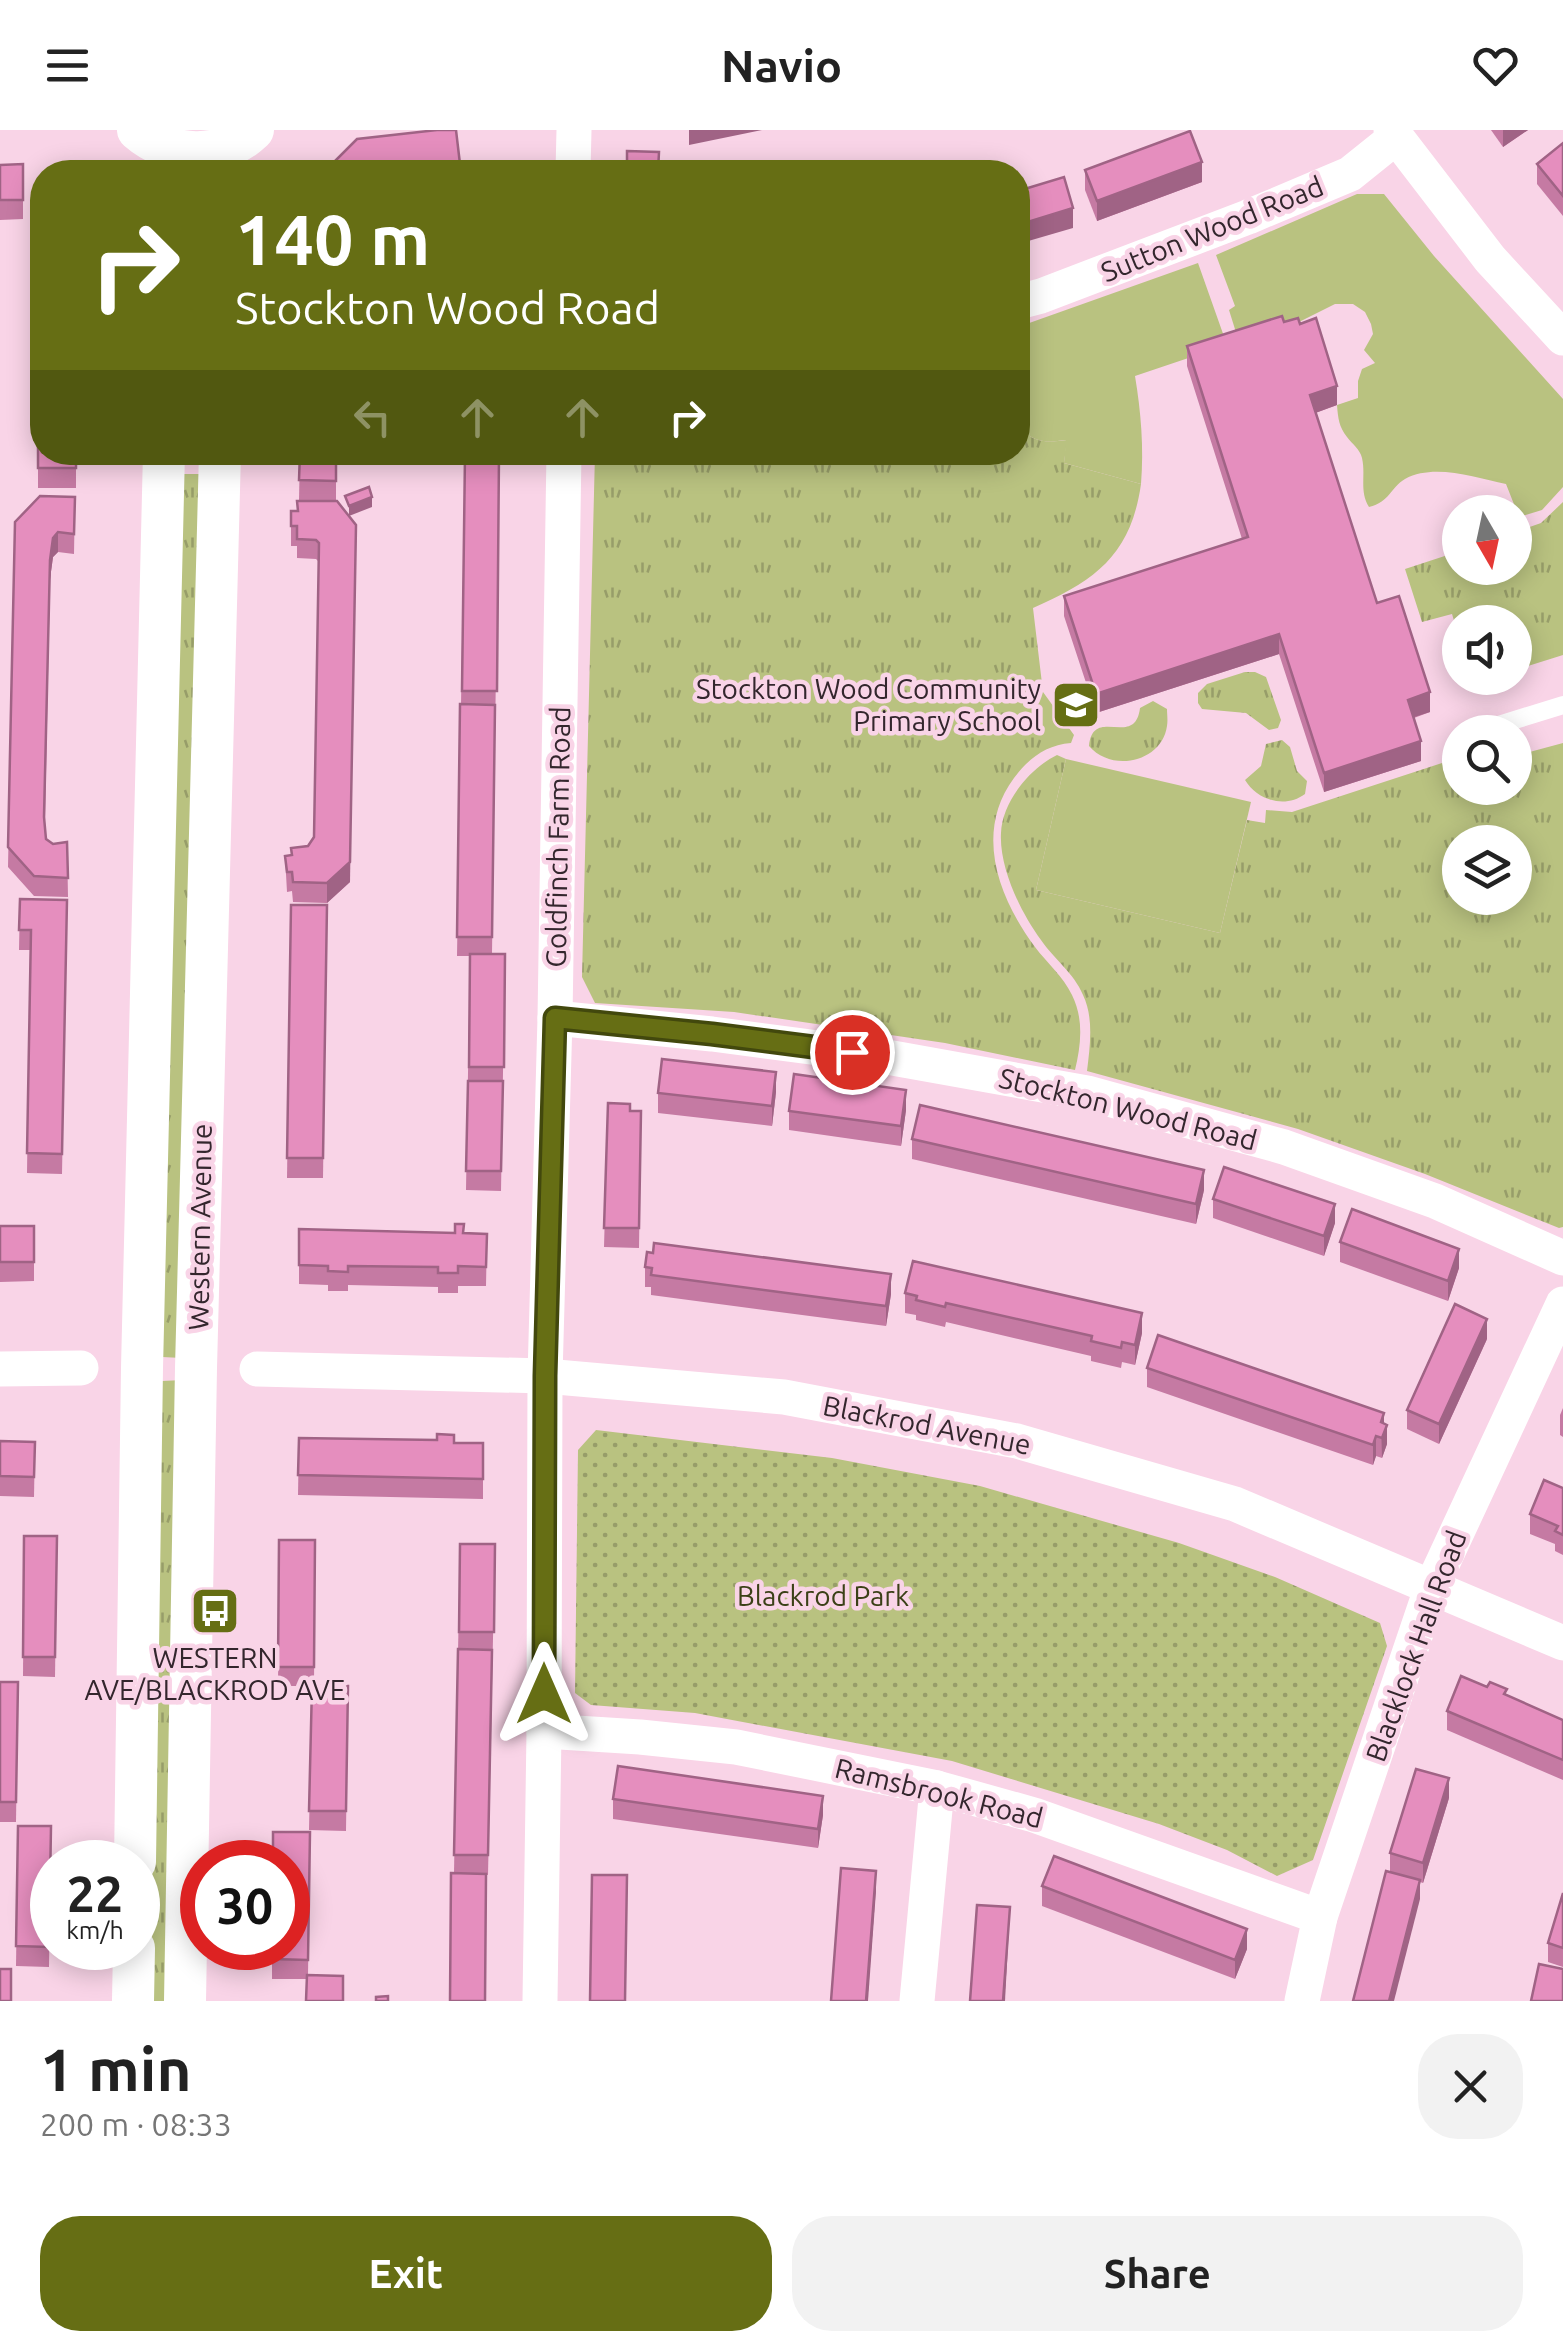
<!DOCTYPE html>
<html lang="en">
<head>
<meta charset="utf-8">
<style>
	:root { --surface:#fff; --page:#f2f2f2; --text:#222; --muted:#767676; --accent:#666e14 }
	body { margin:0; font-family:Ubuntu,sans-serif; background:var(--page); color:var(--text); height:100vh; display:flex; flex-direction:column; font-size:38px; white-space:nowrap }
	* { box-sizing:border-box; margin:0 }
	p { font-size:32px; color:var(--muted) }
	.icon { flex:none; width:55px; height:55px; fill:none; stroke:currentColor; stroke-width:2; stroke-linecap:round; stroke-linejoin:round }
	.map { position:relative; height:1871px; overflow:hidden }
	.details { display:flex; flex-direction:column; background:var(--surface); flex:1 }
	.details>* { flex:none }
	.top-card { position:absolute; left:30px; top:30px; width:1000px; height:305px; border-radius:40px; box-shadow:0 5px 25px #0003; background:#666e14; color:#fff; overflow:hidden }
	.needle { width:65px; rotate:171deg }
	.buttons { position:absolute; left:1442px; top:365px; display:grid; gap:20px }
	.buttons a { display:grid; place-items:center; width:90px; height:90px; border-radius:50%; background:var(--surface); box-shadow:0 5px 25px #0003; font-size:50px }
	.speed { position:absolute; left:30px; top:1710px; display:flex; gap:20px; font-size:50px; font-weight:700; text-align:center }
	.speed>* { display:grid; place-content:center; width:130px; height:130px; border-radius:50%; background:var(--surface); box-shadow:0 5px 25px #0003; line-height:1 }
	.speed small { font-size:25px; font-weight:400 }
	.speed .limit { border:15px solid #d22; background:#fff; color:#111 }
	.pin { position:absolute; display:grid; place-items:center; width:85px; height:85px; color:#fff; margin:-42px; border:5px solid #fff; border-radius:50%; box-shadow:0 2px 10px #0007 }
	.me { position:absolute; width:110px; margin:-55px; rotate:0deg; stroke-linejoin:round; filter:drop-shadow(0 0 8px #0008) }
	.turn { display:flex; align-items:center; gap:35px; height:210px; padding:0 40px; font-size:45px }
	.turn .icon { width:130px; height:130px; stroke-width:2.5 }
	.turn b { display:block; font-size:70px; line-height:85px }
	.lanes { display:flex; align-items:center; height:95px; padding:0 40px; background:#0003; justify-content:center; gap:50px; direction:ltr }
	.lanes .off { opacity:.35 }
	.round { display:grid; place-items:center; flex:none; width:105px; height:105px; border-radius:40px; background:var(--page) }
	.head { display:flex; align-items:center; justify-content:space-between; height:170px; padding:0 40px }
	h1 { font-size:60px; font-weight:600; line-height:75px }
	.primary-button { display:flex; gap:20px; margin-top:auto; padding:20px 40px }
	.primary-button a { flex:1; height:115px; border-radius:40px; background:var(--accent); color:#fff; font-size:40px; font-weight:600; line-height:115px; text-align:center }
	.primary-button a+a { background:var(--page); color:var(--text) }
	header { display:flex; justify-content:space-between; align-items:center; height:130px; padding:0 40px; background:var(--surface); font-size:45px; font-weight:600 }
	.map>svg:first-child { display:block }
	.grass { fill:url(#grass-tufts); fill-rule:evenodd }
	.park { fill:url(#park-dots) }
	.garden { fill:#b9c280 }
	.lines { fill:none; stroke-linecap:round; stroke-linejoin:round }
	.service { stroke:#fff; stroke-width:18 }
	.minor { stroke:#fff; stroke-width:35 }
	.tertiary { stroke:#fff; stroke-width:42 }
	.wall { fill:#c57aa3 }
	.shaded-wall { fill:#a06385 }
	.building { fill:#e58ebe; stroke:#a06385; stroke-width:2.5 }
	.route-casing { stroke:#42480d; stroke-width:25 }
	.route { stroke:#666e14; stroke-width:18 }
	.labels { text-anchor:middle; stroke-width:9; stroke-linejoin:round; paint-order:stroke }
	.street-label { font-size:28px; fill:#33262d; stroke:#f9d4e7 }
	.poi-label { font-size:28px; fill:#33262d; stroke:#f9d4e7; text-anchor:end }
	.park-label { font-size:28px; fill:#3b4017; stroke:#f9d4e7 }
</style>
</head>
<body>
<header><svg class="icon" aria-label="menu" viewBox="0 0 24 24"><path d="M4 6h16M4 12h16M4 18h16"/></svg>Navio<svg class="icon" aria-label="heart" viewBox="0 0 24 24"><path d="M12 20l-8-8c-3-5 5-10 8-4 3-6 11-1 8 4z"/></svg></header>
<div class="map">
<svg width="1563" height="1871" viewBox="0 0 1563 1871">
	<defs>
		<pattern id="grass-tufts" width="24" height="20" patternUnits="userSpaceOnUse" patternTransform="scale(2.5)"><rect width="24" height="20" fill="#b9c280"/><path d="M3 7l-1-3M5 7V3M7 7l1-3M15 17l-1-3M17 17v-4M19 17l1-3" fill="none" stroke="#979d69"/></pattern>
		<pattern id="park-dots" width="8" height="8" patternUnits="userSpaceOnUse" patternTransform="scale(2.5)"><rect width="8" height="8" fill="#b9c280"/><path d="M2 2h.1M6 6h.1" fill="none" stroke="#979d69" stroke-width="1.8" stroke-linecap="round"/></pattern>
	</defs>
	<rect width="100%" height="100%" fill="#f9d4e7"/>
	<g class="grass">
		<path d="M1018 297C1034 312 1044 313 1067 310L1064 333 1141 354C1131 425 1095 451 1033 478L1043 562 1074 605 1071 613C1046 615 1029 628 1014 648 974 702 998 767 1035 817 1047 833 1063 846 1072 865 1084 889 1081 915 1075 940L945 913 734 882 595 873 582 847 595 323 1018 322Z"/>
		<polygon points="180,344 199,344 182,1228 162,1227"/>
		<polygon points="1563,372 1563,525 1515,540 1515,492 1460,492 1460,510 1452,484 1422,492 1405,439 1460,421 1460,438 1515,438 1515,402 1541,393"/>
		<polygon points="1245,542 1255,542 1266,547 1281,590 1278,598 1269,600 1246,583 1202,579 1198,573 1198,563 1207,554"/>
		<path d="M1153 571 1167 579C1167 584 1168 590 1167 596 1162 632 1112 643 1089 616 1093 575 1135 619 1140 578Z"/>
		<path d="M1282 610 1290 617 1297 641 1307 651 1305 664C1285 679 1257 670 1245 650L1261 636 1266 614Z"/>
		<path d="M1563 613V1097L1559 1098 1425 1044 1298 999 1087 941C1090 916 1094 888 1083 865 1074 843 1054 829 1041 810 1021 783 999 738 1001 703 1002 672 1030 638 1057 625L1066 629 1036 760 1220 803 1247 690 1265 693 1266 680 1292 682 1442 633 1446 643 1460 639V658H1515V626ZM1460 712H1515V768H1460Z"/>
		<polygon points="183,1250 167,1871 149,1871 162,1251"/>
	</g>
	<polygon class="park" points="596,1300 832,1328 980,1356 1179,1413 1275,1447 1380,1493 1387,1516 1313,1730 1277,1746 1227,1720 1159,1694 952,1631 695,1583 591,1575 575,1563 578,1320"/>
	<g class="garden">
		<path d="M1357 64H1384L1434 126 1563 269V357L1542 380 1519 387 1506 354C1475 348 1435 333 1405 349 1390 358 1390 372 1369 377 1359 361 1366 345 1362 328 1360 319 1352 314 1347 307 1339 297 1338 288 1337 275L1358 268V251L1362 239 1375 233 1364 220 1373 204 1371 194 1365 182 1353 174H1335L1297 193 1239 212 1229 180 1235 176 1216 125Z"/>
		<path d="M1198 133 1227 215 1135 246C1141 282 1144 318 1141 354L1064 333 1066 310C1044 313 1034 312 1018 297V197Z"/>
		<polygon points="1066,629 1251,672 1220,803 1036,760"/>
	</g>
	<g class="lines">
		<polyline class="service" points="1476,602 1563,575"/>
		<g class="minor">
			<polyline points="1391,0 1490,129 1563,208"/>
			<polyline points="573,42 574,0"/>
			<polyline points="1018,172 1041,166 1248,87 1350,44 1396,7"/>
			<polyline points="555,888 712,904 887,927 1087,963 1284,1017 1435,1071 1563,1128"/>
			<polyline points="0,1239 81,1238"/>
			<polyline points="257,1239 545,1246 784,1267 1017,1311 1235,1374 1563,1513"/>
			<polyline points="544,1601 640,1607 736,1617 937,1658 1034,1685 1320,1787"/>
			<polyline points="540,1871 544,1601 545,1246 555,888 564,322"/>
			<polyline points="917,1871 937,1658"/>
			<polyline points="1302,1871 1320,1787 1432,1456 1563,1174"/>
		</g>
		<g class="tertiary">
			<path d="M138 0C170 28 221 31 253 0"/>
			<polyline points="135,1732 142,1238 164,322"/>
			<polyline points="133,1871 134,1818"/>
			<polyline points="185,1871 196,1238 220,322"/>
		</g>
	</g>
	<g class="wall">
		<polygon points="1491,0 1528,0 1503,17"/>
		<polygon points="1563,13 1563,86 1537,54 1537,34"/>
		<polygon points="23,34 23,89 0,90 0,35"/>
		<polygon points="460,34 460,42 324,42"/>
		<polygon points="1085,40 1202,52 1097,91 1085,60"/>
		<polygon points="38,123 76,322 76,358 38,358"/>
		<polygon points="1284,192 1337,275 1315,283 1377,473 1430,582 1414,588 1421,631 1324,662 1279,524 1096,583 1064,486 1064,466 1242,409 1187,236 1187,216"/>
		<polygon points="300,322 336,322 336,370 299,370"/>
		<polygon points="484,322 518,322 518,325 499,325 492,824 505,824 501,1061 466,1060 470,826 457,826 465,324 484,324"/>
		<polygon points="75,367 74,424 58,422 53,427 50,449 45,692 46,709 53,714 67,712 68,767 34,766 8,737 15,392"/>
		<polygon points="337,371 350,752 327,773 293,772 292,761 287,762 285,726 291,725 291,718 308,716 314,707 319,432 316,429 297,428 297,416 291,416 291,381 298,381"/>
		<polygon points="20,769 67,770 62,1044 27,1043 30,820 19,820"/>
		<polygon points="291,775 327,775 323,1048 287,1048"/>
		<polygon points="776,962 772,996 658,983 658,963"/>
		<polygon points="608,973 630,981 641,981 639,1118 604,1117"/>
		<polygon points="906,980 901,1016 789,1000 789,981"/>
		<polygon points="912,1009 1204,1060 1196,1094 912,1029"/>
		<polygon points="1213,1069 1335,1093 1324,1126 1213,1088"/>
		<polygon points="0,1096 34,1096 34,1151 0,1152"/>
		<polygon points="299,1099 487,1104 486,1156 458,1156 458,1163 438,1163 438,1157 348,1155 348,1161 328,1161 328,1155 299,1154"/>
		<polygon points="1340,1112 1459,1138 1448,1171 1340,1132"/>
		<polygon points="645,1137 891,1164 886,1196 651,1165 651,1157 645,1157"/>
		<polygon points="905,1163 1142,1203 1135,1235 1122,1232 1121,1238 1091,1231 1091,1226 946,1192 945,1197 916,1190 916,1185 905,1183"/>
		<polygon points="1487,1209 1439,1314 1407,1299 1407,1280"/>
		<polygon points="1147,1238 1384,1294 1387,1314 1382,1328 1376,1326 1373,1335 1147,1257"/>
		<polygon points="1563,1278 1563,1307 1560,1305 1560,1285"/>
		<polygon points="299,1308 483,1313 483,1369 298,1365"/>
		<polygon points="0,1311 35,1312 34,1367 0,1366"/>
		<polygon points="1563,1358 1563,1425 1555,1421 1555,1414 1530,1404 1530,1384"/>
		<polygon points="24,1406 57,1406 55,1547 23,1546"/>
		<polygon points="279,1410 315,1410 314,1556 348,1556 346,1701 309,1700 312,1556 278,1556"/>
		<polygon points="460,1414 495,1414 488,1745 454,1743"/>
		<polygon points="0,1552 18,1552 16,1692 0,1692"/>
		<polygon points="1507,1565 1563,1590 1563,1650 1447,1600 1447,1581"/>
		<polygon points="1449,1668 1423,1753 1420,1752 1420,1769 1390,1742 1390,1723"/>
		<polygon points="613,1669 823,1685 818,1718 613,1689"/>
		<polygon points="18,1696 51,1696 49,1837 16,1836"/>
		<polygon points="310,1702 308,1845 307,1849 272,1849 272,1818"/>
		<polygon points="1042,1756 1247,1819 1235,1849 1042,1776"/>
		<polygon points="1563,1763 1563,1837 1548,1832 1548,1813"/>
	</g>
	<g class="shaded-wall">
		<polygon points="689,0 762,0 689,15"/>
		<polygon points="1503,0 1528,0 1503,17"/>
		<polygon points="1202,32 1202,52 1097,91 1097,71"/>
		<polygon points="1073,78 1073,98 1018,114 1018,95"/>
		<polygon points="1337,256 1337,275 1310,285 1310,265"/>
		<polygon points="372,367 372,377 349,386 349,376"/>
		<polygon points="356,395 350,752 327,773 327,753"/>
		<polygon points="58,402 58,422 53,427 50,449 50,430 53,408"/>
		<polygon points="1279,504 1279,524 1096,583 1096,564"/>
		<polygon points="1430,562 1430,582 1408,589 1408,570"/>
		<polygon points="1421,611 1421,631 1324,662 1324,643"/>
		<polygon points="776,942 776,962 772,996 772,976"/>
		<polygon points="906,960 906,980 901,1016 901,996"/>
		<polygon points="1204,1040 1204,1060 1196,1094 1196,1074"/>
		<polygon points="1335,1074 1335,1093 1324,1126 1324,1106"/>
		<polygon points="1459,1119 1459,1138 1448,1171 1448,1151"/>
		<polygon points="891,1144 891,1164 886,1196 886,1176"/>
		<polygon points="1142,1183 1142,1203 1135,1235 1135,1215"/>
		<polygon points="1487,1189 1487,1209 1439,1314 1439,1294"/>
		<polygon points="1384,1283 1384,1302 1387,1295 1387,1314 1382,1328 1381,1292"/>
		<polygon points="1376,1306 1376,1326 1373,1335 1373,1315"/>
		<polygon points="1449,1648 1449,1668 1423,1753 1423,1733"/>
		<polygon points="823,1666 823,1685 818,1718 818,1699"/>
		<polygon points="876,1741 876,1761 868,1871 866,1871"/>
		<polygon points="1420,1750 1420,1769 1394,1871 1389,1871"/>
		<polygon points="1010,1777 1005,1871 1003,1871"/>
		<polygon points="1247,1799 1247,1819 1235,1849 1235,1830"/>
	</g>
	<g class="building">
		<polygon points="437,0 456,0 460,34 393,42 324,42 357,9"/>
		<polygon points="1190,1 1202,32 1097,71 1085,40"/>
		<polygon points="1563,13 1563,66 1537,34"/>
		<polygon points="627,21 659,22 658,42 627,42"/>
		<polygon points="23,34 23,70 0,70 0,35"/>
		<polygon points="1064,47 1073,78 1018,95 1018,61"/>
		<polygon points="38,123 42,123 42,322 76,322 76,338 38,338"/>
		<polygon points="1282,186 1284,192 1298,188 1300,194 1316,188 1337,256 1310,265 1377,473 1399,466 1430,562 1408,570 1421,611 1324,643 1279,504 1096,564 1064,466 1248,407 1187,216"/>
		<polygon points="300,322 336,322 336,351 299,350"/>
		<polygon points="465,324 499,324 497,561 462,561"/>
		<polygon points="369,357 372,367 349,376 345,366"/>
		<polygon points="40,366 75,367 74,404 58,402 53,408 50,430 44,687 46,709 53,714 67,712 68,748 34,746 8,717 15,392"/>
		<polygon points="297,371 337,371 356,395 350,732 327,753 293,752 292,742 287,742 285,726 292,725 291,718 308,716 314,707 319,413 316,410 297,409 297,396 291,396 291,381 298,381"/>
		<polygon points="460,574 495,575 492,807 457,807"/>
		<polygon points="20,769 67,770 62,1024 27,1023 31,800 19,800"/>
		<polygon points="291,775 327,775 323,1028 287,1028"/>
		<polygon points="470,824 505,824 504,937 469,937"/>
		<polygon points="662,929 776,942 772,976 658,963"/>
		<polygon points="794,944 906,960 901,996 789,981"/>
		<polygon points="468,951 503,951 501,1041 466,1041"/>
		<polygon points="608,973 630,974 630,981 641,981 639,1098 604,1098"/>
		<polygon points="920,975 1204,1040 1196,1074 912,1009"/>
		<polygon points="1224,1037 1335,1074 1324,1106 1213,1069"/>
		<polygon points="1352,1079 1459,1119 1448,1151 1340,1112"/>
		<polygon points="455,1094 464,1094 463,1103 487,1104 486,1137 458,1136 458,1143 438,1143 438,1137 348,1136 348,1142 328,1141 328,1136 299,1135 299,1099 455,1103"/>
		<rect x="0" y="1096" width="34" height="36"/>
		<polygon points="654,1113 891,1144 886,1176 651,1145 652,1138 645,1137 647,1122 653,1123"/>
		<polygon points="913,1131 1142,1183 1135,1215 1122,1212 1121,1218 1091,1211 1092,1206 946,1173 945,1177 916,1170 917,1166 905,1163"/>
		<polygon points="1455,1174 1487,1189 1439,1294 1407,1280"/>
		<polygon points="1158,1205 1384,1283 1381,1292 1387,1295 1382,1308 1376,1306 1373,1315 1147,1238"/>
		<polygon points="437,1304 454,1305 454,1313 483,1313 483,1349 298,1345 299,1308 437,1310"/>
		<polygon points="0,1311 35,1312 34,1347 0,1346"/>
		<polygon points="1544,1350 1563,1358 1563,1405 1555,1401 1558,1396 1530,1384"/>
		<polygon points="24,1406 57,1406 55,1527 23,1527"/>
		<polygon points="279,1410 315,1410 314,1537 278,1537"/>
		<polygon points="460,1414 495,1414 494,1502 459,1502"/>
		<polygon points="458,1519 492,1520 488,1725 454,1725"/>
		<polygon points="1461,1546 1487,1557 1490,1552 1507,1559 1504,1564 1563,1590 1563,1630 1447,1581"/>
		<polygon points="0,1552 18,1552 16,1672 0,1672"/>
		<polygon points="312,1555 348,1556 346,1681 309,1681"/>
		<polygon points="618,1636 823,1666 818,1699 613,1669"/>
		<polygon points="1416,1639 1449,1648 1423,1733 1390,1723"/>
		<polygon points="18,1696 51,1696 49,1817 16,1816"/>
		<polygon points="273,1702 310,1702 308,1830 272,1829 272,1818 288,1818 288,1732 273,1732"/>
		<polygon points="1054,1726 1247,1799 1235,1830 1042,1756"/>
		<polygon points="841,1738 876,1741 866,1871 831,1871"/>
		<polygon points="1386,1741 1420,1750 1389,1871 1353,1871"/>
		<polygon points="451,1743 486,1744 485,1871 450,1871"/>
		<polygon points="592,1745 627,1745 625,1871 590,1871"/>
		<polygon points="1563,1763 1563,1818 1548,1813"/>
		<polygon points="977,1775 1010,1777 1003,1871 970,1871"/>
		<polygon points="1539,1834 1563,1839 1563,1871 1531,1871"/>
		<rect x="0" y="1839" width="11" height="32"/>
		<polygon points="307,1845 343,1846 343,1871 306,1871"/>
		<polygon points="388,1866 388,1871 376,1871 376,1867"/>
	</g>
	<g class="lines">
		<g class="route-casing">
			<polyline id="route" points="544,1564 545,1246 555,888 712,904 852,922"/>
		</g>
		<use href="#route" class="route"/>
	</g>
	<defs>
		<g id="school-square" transform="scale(2.5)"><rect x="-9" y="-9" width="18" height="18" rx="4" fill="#666e14" stroke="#f9d4e7"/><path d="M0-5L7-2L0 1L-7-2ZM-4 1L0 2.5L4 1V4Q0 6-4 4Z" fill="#fff"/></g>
		<g id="bus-square" transform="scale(2.5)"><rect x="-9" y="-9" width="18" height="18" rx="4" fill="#666e14" stroke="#f9d4e7"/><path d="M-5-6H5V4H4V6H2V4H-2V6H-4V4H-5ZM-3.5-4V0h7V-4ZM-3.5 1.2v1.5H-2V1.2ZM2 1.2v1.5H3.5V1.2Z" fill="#fff"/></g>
	</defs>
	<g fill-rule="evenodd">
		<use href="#school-square" x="1076" y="575"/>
		<use href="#bus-square" x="215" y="1481"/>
	</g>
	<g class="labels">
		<g class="street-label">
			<text transform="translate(1212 99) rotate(-22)" y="10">Sutton Wood Road</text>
			<text transform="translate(558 707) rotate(-89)" y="10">Goldfinch Farm Road</text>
			<text transform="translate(1128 979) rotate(14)" y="10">Stockton Wood Road</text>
			<text transform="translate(200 1097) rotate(-89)" y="10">Western Avenue</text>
			<text transform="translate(927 1295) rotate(11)" y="10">Blackrod Avenue</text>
			<text transform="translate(1416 1516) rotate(-70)" y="10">Blacklock Hall Road</text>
			<text transform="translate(939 1663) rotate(14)" y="10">Ramsbrook Road</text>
		</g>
		<g class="poi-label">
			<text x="1041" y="569">Stockton Wood Community<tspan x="1041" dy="32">Primary School</tspan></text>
			<text x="215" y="1538" text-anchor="middle">WESTERN<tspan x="215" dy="32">AVE/BLACKROD AVE</tspan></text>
		</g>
		<g class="park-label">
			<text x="823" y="1476">Blackrod Park</text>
		</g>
	</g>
</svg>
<div class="buttons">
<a><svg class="needle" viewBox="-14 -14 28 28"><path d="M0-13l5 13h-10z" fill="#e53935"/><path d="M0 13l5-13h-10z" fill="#767676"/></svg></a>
<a><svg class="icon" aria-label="sound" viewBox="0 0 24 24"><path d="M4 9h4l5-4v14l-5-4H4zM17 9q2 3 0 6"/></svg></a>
<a><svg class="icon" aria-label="search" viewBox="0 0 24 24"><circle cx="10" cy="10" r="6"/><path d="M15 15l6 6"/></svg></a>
<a><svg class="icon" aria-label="layers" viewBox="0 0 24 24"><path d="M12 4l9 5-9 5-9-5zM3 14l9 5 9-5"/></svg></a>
</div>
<div class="speed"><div>22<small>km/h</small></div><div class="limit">30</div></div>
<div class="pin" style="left:852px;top:922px;background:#d93025"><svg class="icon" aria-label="arrive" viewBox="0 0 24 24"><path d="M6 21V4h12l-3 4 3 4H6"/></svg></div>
<svg class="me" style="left:544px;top:1564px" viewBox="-20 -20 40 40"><path d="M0-17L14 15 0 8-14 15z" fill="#666e14" stroke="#fff" stroke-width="4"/></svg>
<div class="top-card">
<div class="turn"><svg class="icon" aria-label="right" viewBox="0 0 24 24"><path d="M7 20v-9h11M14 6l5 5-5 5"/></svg><div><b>140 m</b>Stockton Wood Road</div></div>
<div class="lanes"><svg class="icon off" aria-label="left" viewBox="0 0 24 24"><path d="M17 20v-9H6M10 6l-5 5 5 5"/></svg><svg class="icon off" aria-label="ahead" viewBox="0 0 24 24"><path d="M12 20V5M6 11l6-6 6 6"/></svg><svg class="icon off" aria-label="ahead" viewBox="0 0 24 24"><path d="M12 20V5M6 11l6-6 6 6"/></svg><svg class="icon" aria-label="right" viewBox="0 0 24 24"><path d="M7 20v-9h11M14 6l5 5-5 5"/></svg></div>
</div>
</div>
<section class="details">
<div class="head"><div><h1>1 min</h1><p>200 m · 08:33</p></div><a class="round"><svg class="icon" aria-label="close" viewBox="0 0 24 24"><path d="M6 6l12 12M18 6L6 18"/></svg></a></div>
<div class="primary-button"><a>Exit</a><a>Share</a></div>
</section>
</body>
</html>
